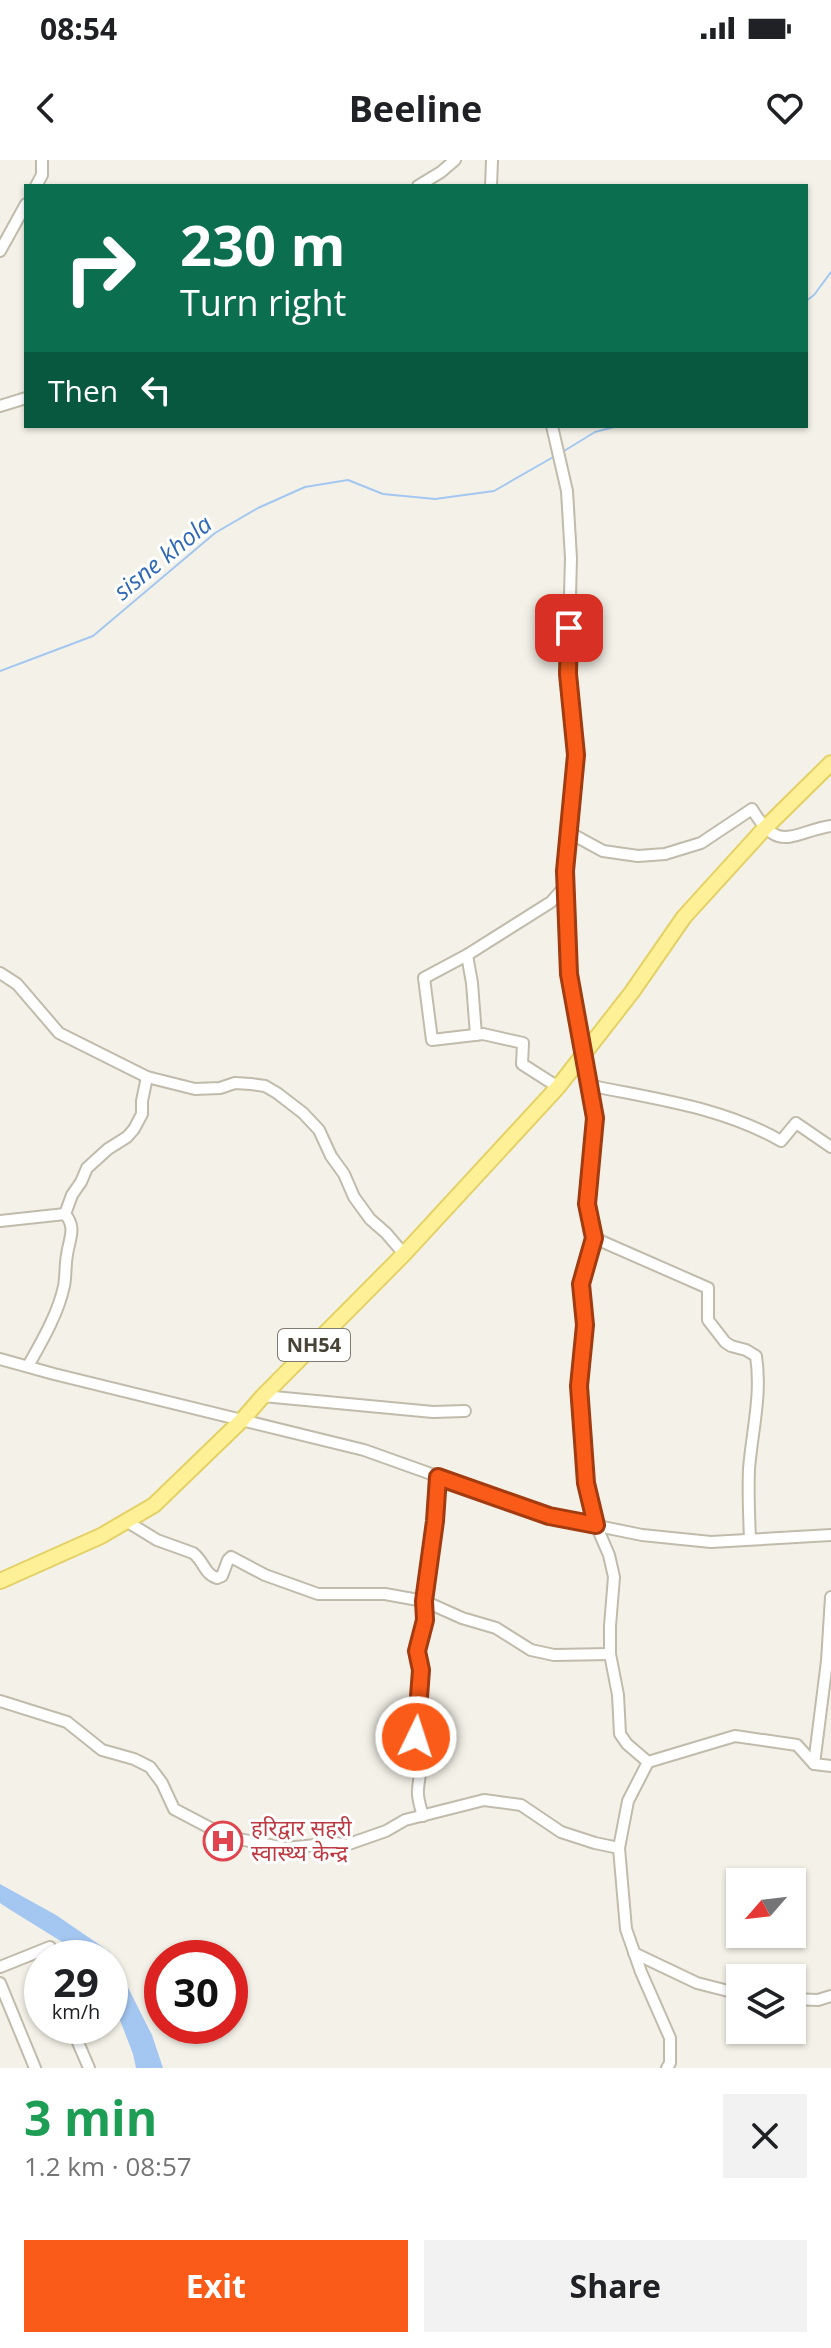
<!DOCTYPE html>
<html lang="en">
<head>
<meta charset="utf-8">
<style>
	:root { --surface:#fff; --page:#f2f2f2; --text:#202124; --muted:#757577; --accent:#fa5b19 }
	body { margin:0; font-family:"Open Sans","Noto Sans Devanagari",sans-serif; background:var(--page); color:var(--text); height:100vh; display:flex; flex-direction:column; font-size:30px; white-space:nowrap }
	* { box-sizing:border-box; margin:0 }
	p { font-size:26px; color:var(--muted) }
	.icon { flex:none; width:44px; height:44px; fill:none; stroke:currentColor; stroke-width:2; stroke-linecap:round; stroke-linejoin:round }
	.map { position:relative; height:1908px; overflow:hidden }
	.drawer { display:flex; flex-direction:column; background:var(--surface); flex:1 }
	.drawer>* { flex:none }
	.top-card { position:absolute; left:24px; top:24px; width:784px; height:244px; border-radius:0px; box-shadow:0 2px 6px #0004; background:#0b6e4f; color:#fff; overflow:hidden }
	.needle { width:52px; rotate:242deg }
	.fabs { position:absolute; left:726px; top:1708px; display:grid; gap:16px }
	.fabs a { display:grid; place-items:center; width:80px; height:80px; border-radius:0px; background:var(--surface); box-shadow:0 2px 6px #0004; font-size:40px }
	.speed { position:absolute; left:24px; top:1780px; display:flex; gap:16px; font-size:40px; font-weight:700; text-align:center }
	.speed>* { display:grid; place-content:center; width:104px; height:104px; border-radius:50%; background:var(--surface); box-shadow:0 2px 6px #0004; line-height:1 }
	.speed small { font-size:20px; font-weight:400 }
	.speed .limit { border:12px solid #d22; background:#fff; color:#111 }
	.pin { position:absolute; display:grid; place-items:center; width:68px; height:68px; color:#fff; margin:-34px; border-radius:16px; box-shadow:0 4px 12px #0006 }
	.me { position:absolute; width:88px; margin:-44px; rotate:4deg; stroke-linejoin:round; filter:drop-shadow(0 0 6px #0008) }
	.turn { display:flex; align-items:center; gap:28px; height:168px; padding:0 24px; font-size:36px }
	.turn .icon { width:104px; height:104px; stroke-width:2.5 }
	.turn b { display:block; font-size:56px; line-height:68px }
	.then { display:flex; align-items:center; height:76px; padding:0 24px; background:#0003; gap:16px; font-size:30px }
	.round { display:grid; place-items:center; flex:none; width:84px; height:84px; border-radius:0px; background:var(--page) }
	.head { display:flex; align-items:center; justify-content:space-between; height:136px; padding:0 24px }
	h1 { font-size:48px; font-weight:700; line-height:60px; color:#1e9e55 }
	.button { display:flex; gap:16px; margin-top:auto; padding:16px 24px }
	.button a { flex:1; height:92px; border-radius:0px; background:var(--accent); color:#fff; font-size:32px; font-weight:700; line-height:92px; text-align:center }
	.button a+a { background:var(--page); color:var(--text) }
	.status { display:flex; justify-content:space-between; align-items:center; height:56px; padding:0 40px; background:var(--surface); direction:ltr }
	.status svg { height:22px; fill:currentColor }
	header { display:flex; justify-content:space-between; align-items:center; height:104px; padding:0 24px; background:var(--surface); font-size:36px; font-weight:700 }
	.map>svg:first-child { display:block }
	.water { fill:#a4c7f1 }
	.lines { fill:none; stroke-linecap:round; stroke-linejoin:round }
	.stream { stroke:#a4c7f1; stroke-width:2 }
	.minor-casing { stroke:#c0bbab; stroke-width:14 }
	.major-casing { stroke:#e4d166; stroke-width:18 }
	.minor { stroke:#fff; stroke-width:10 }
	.major { stroke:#fef097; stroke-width:14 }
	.route-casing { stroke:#a23b10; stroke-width:20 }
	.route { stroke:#fa5b19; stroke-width:14 }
	.labels { text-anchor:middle; stroke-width:6; stroke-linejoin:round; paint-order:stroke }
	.shield { fill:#fff; stroke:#7f7b73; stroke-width:2 }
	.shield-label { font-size:20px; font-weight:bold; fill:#484337 }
	.health-label { font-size:22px; fill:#be3a42; stroke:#fff; text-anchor:start }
	.water-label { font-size:24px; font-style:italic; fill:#2f69b5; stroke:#fff }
</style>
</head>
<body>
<div class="status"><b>08:54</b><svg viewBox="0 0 49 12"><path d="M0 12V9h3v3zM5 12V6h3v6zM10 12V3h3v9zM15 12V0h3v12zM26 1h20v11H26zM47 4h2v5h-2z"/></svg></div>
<header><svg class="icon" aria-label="back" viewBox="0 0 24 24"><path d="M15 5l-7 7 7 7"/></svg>Beeline<svg class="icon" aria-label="heart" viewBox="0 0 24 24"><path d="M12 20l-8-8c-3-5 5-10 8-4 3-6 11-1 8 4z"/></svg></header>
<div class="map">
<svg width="831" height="1908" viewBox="0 0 831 1908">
	<rect width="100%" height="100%" fill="#f4f2e8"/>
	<polygon class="water" points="0,1724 56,1755 110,1792 152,1875 163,1908 136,1908 133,1894 110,1834 110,1798 88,1798 9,1749 0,1743"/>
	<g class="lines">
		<g class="stream">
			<polyline points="806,141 814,135 831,112"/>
			<polyline points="564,291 595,272 618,266"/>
			<polyline points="0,511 93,476 215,373 258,348 305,327 348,320 383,334 435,339 494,331 555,296"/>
		</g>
		<g class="minor-casing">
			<g id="minor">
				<polyline points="36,26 42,15 42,0"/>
				<polyline points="418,26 441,12 455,0"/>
				<polyline points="491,26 492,0"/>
				<polyline points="0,91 26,44"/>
				<polyline points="0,246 26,238"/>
				<polyline points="552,266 567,331 571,398 568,514 576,595 565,711 569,814 595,958 587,1044 594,1078 581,1124 585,1165 579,1226 582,1279 586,1323 596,1365 609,1395 614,1417 610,1466 610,1494 618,1535 620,1574 627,1584 648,1602 628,1641 619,1688 626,1769 641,1812 670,1878 670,1903 667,1908"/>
				<path d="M570 673 603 691 638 696 665 694 701 683 752 649C779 694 790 673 831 666"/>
				<polyline points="467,795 472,823 476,875"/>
				<polyline points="0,813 17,824 59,873 147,917 195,929 220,928 235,923 251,924 265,926 277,933 303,953 319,970 331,996 344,1014 354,1037 370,1059 386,1073 404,1094"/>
				<path d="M588 925C654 939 722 947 781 981L796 963 831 987"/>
				<polyline points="558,927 522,904 523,883 483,874 432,880 424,818 467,795 551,742 565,726"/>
				<polyline points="65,1054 72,1035 81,1022 87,1008 108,989 127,977 134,969 142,954 142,941 147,917"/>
				<path d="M0 1061 65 1054C77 1068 69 1079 67 1095 65 1105 66 1116 64 1126 58 1154 42 1181 28 1206"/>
				<path d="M594 1078 708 1128V1160L725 1182 731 1186 746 1190 756 1196C762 1235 752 1271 749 1309 748 1333 749 1356 750 1379"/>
				<polyline points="0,1199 54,1214 364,1290 549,1356 642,1375 711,1382 831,1375"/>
				<polyline points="263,1236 433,1252 465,1251"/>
				<path d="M126 1361 157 1380 193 1393C204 1401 204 1414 217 1418L222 1416 228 1400 231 1397 265 1415 318 1434H385L424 1441 462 1458 496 1468 531 1490 554 1495 610 1494"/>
				<polyline points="0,1541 67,1562 102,1590 134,1599 150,1607 162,1623 174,1649 214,1670 239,1679 285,1688 336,1683 346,1685 386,1671 405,1660 484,1640 521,1645 561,1672 595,1683 619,1688"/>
				<polyline points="648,1602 735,1576 797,1585 814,1604 831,1606"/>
				<polyline points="814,1604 827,1501 831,1437"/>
				<path d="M423 1656C421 1648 417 1639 418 1630 419 1612 427 1593 416 1577L421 1510 417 1491 425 1460 424 1441 435 1361 438 1317"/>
				<polyline points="634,1793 697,1823 740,1834"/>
				<polyline points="0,1807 50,1787"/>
				<polyline points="0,1823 35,1908"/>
				<polyline points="792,1839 818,1840 831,1836"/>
				<polyline points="71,1866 89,1908"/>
			</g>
		</g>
		<g class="major-casing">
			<polyline id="major" points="0,1421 101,1376 154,1345 243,1259 263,1236 404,1094 558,927 632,832 684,757 764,669 831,603"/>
		</g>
		<use href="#minor" class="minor"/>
		<use href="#major" class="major"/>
	</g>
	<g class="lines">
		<g class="route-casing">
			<polyline id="route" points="416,1577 421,1510 417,1491 425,1460 424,1441 435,1361 438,1317 549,1356 596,1365 586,1323 579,1226 585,1165 581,1124 594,1078 587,1044 595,958 569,814 565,711 576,595 568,514 569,468"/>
		</g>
		<use href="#route" class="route"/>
	</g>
	<defs>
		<g id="hospital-ring" transform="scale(2)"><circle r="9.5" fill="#fff" stroke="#e0444e" stroke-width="1.5"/><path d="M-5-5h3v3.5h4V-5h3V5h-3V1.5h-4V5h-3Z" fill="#e0444e"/></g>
	</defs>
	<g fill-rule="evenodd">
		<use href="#hospital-ring" x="223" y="1681"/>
	</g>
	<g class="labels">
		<rect class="shield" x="278" y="1169" width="72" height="32" rx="6"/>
		<g class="shield-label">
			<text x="314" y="1192">NH54</text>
		</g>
		<g class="health-label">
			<text x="251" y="1676">हरिद्वार सहरी<tspan x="251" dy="25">स्वास्थ्य केन्द्र</tspan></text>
		</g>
		<g class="water-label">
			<text transform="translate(163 398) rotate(-39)" y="8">sisne khola</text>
		</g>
	</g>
</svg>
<div class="fabs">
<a><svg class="needle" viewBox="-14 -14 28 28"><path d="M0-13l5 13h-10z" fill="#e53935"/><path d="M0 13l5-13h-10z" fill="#757577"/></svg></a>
<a><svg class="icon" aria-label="layers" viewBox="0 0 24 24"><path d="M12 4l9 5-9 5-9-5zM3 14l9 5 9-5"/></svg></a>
</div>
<div class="speed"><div>29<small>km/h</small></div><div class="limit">30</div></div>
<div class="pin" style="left:569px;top:468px;background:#d93025"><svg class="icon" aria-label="arrive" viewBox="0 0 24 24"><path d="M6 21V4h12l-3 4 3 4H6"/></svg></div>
<svg class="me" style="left:416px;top:1577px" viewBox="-20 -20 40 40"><circle r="17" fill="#fa5b19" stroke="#fff" stroke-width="3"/><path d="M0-11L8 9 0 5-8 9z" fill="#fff"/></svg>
<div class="top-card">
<div class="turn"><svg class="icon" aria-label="right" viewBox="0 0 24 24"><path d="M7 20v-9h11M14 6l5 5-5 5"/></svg><div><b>230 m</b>Turn right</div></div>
<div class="then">Then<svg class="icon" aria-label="left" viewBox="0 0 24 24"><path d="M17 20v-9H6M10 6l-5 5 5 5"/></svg></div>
</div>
</div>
<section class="drawer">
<div class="head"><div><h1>3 min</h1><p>1.2 km · 08:57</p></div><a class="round"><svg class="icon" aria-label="close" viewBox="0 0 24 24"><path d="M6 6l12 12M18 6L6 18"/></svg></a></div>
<div class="button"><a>Exit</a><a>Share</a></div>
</section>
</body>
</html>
